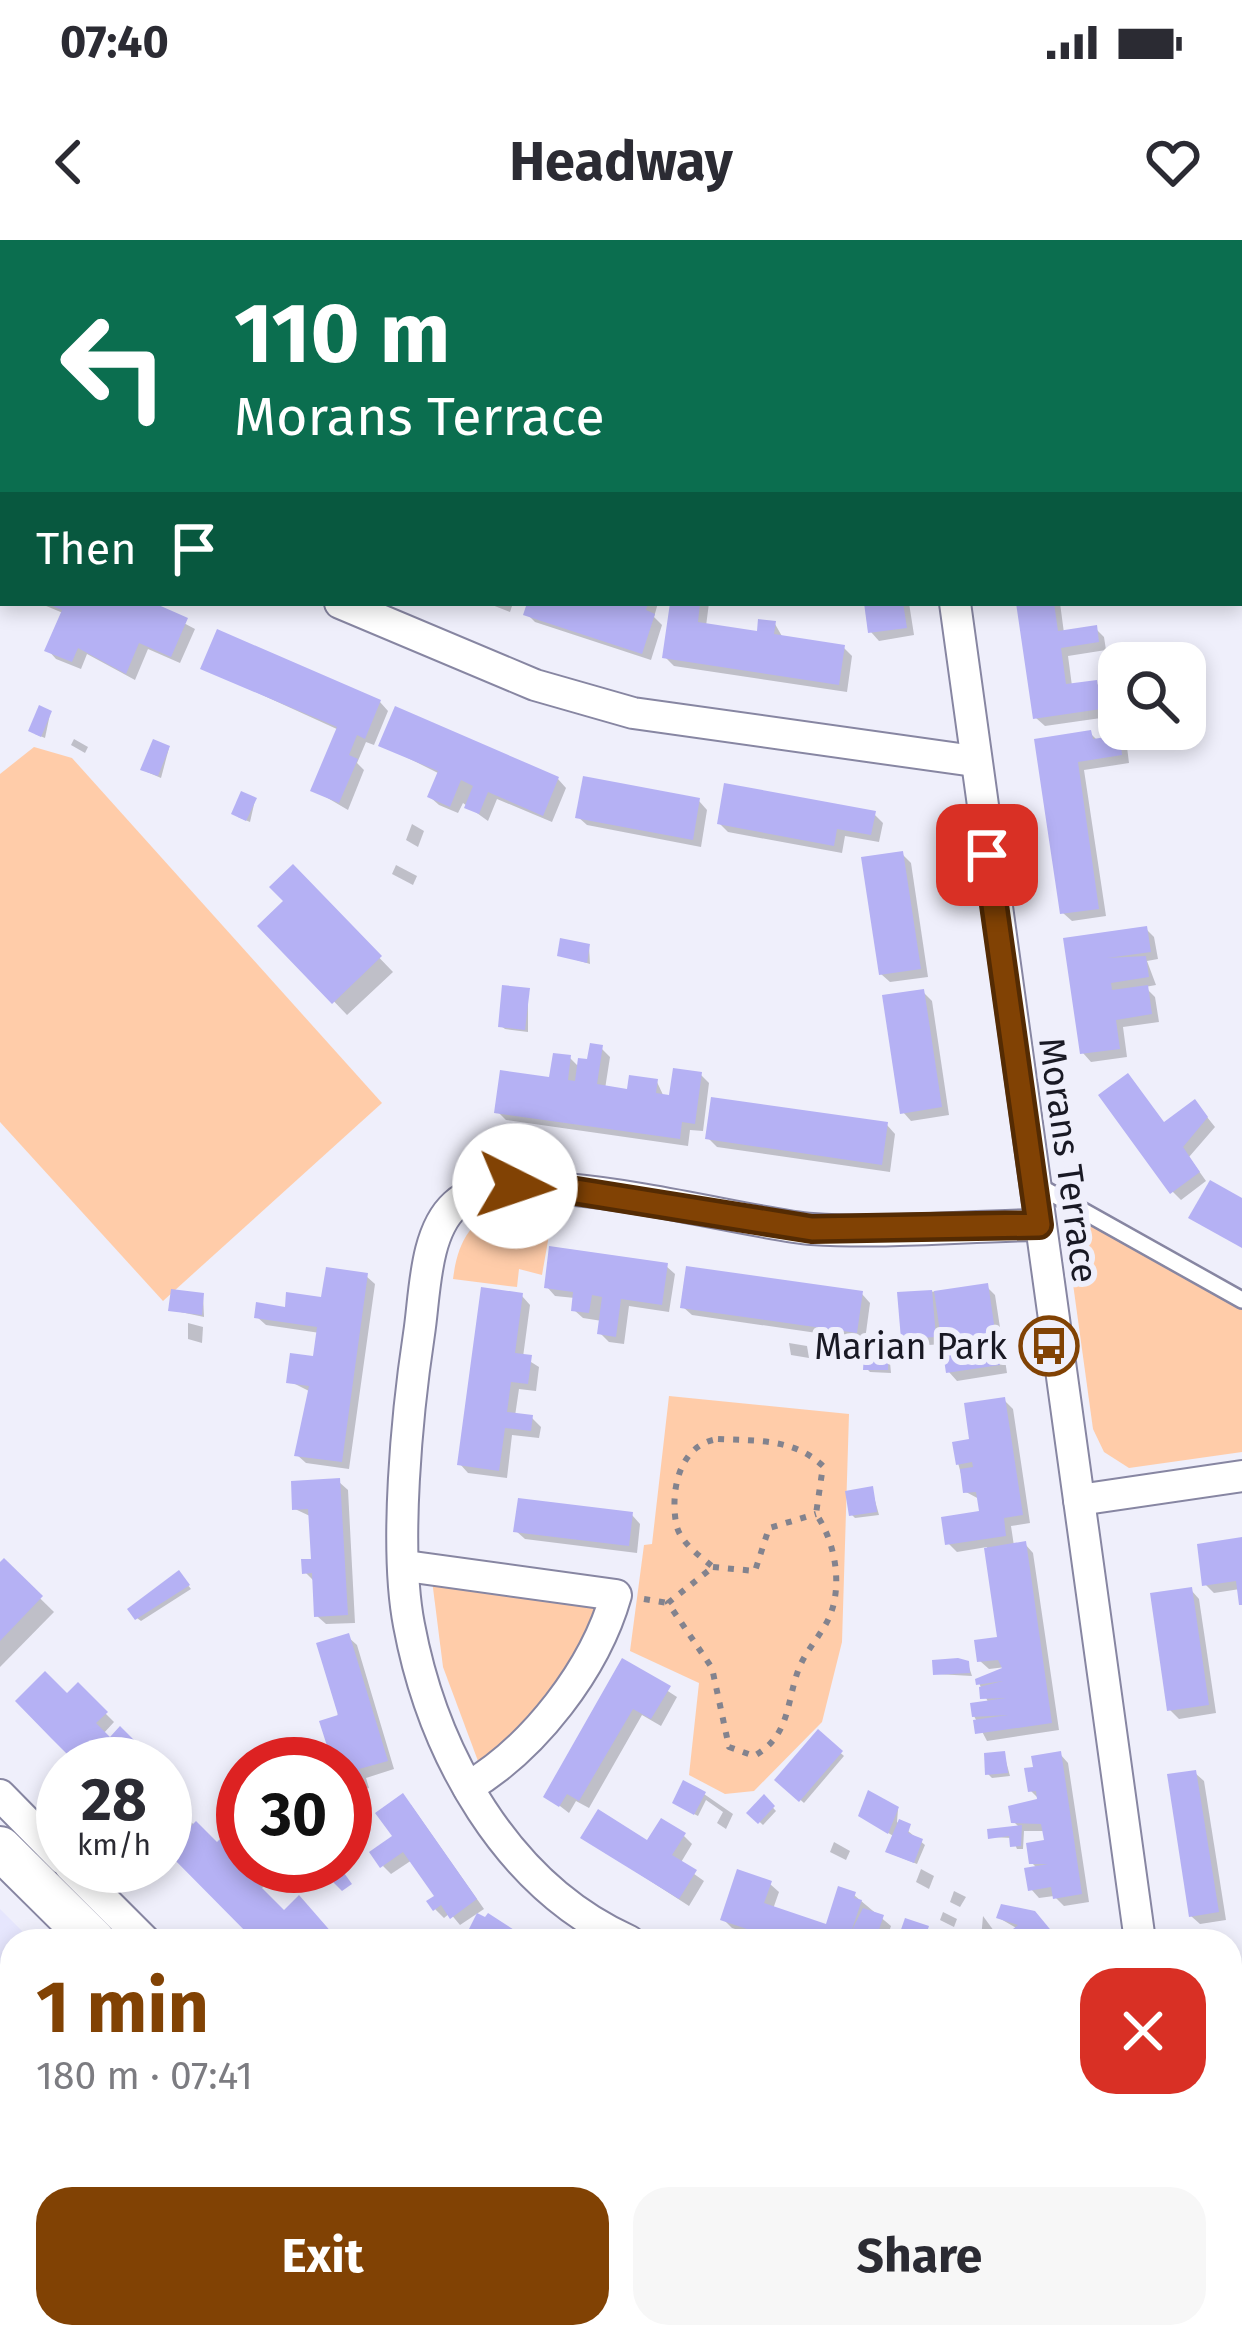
<!DOCTYPE html>
<html lang="en">
<head>
<meta charset="utf-8">
<style>
	:root { --surface:#fff; --page:#f7f7f7; --text:#2b2b33; --muted:#7c7c81; --accent:#814204 }
	body { margin:0; font-family:"Fira Sans",sans-serif; background:var(--page); color:var(--text); height:100vh; display:flex; flex-direction:column; font-size:45px; white-space:nowrap }
	* { box-sizing:border-box; margin:0 }
	p { font-size:39px; color:var(--muted) }
	.icon { flex:none; width:66px; height:66px; fill:none; stroke:currentColor; stroke-width:2; stroke-linecap:round; stroke-linejoin:round }
	.map { position:relative; flex:1; overflow:hidden }
	.drawer { position:absolute; left:0px; top:1689px; width:1242px; height:420px; display:flex; flex-direction:column; background:var(--surface); border-radius:36px 36px 0 0; box-shadow:0 6px 18px #0003 }
	.drawer>* { flex:none }
	.top-card { position:absolute; left:0px; top:0px; width:1242px; height:366px; box-shadow:0 6px 18px #0003; background:#0b6e4f; color:#fff; overflow:hidden }
	.tools { position:absolute; left:1098px; top:402px; display:grid; gap:24px }
	.tools a { display:grid; place-items:center; width:108px; height:108px; border-radius:24px; background:var(--surface); box-shadow:0 6px 18px #0003; font-size:60px }
	.speed { position:absolute; left:36px; top:1497px; display:flex; gap:24px; font-size:60px; font-weight:700; text-align:center }
	.speed>* { display:grid; place-content:center; width:156px; height:156px; border-radius:50%; background:var(--surface); box-shadow:0 6px 18px #0003; line-height:1 }
	.speed small { font-size:30px; font-weight:400 }
	.speed .limit { border:18px solid #d22; background:#fff; color:#111 }
	.pin { position:absolute; display:grid; place-items:center; width:102px; height:102px; color:#fff; margin:-51px; border-radius:24px; box-shadow:0 6px 18px #0006 }
	.me { position:absolute; width:132px; margin:-66px; rotate:94deg; stroke-linejoin:round; filter:drop-shadow(0 0 9px #0008) }
	.turn { display:flex; align-items:center; gap:42px; height:252px; padding:0 36px; font-size:54px }
	.turn .icon { width:156px; height:156px; stroke-width:2.5 }
	.turn b { display:block; font-size:84px; line-height:102px }
	.then { display:flex; align-items:center; height:114px; padding:0 36px; background:#0003; gap:24px; font-size:45px }
	.round { display:grid; place-items:center; flex:none; width:126px; height:126px; border-radius:36px; background:var(--page) }
	.overview { display:flex; align-items:center; justify-content:space-between; height:204px; padding:0 36px }
	h1 { font-size:72px; font-weight:700; line-height:90px; color:var(--accent) }
	.cta { display:flex; gap:24px; margin-top:auto; padding:24px 36px }
	.cta a { flex:1; height:138px; border-radius:36px; background:var(--accent); color:#fff; font-size:48px; font-weight:700; line-height:138px; text-align:center }
	.cta a+a { background:var(--page); color:var(--text) }
	.status { display:flex; justify-content:space-between; align-items:center; height:84px; padding:0 60px; background:var(--surface); direction:ltr }
	.status svg { height:33px; fill:currentColor }
	header { display:flex; justify-content:space-between; align-items:center; height:156px; padding:0 36px; background:var(--surface); font-size:54px; font-weight:700 }
	.map>svg:first-child { display:block }
	.built { fill:#e6e6fd }
	.green { fill:#ffcca9 }
	.shadow { fill:#0003 }
	.building { fill:#b5b1f4 }
	.lines { fill:none; stroke-linecap:round; stroke-linejoin:round }
	.lane-casing { stroke:#8786a2; stroke-width:20 }
	.street-casing { stroke:#8786a2; stroke-width:34 }
	.secondary-casing { stroke:#8786a2; stroke-width:46 }
	.path { stroke:#83838e; stroke-width:6; stroke-dasharray:6 9; stroke-linecap:butt }
	.lane { stroke:#fff; stroke-width:15 }
	.street { stroke:#fff; stroke-width:30 }
	.secondary { stroke:#fff; stroke-width:42 }
	.route-casing { stroke:#542b03; stroke-width:30 }
	.route { stroke:#814204; stroke-width:21 }
	.labels { text-anchor:middle; stroke-width:12; stroke-linejoin:round; paint-order:stroke }
	.street-label { font-size:36px; fill:#191924; stroke:#efeffb }
	.poi-label { font-size:36px; fill:#191924; stroke:#efeffb; text-anchor:end }
</style>
</head>
<body>
<div class="status"><b>07:40</b><svg viewBox="0 0 49 12"><path d="M0 12V9h3v3zM5 12V6h3v6zM10 12V3h3v9zM15 12V0h3v12zM26 1h20v11H26zM47 4h2v5h-2z"/></svg></div>
<header><svg class="icon" aria-label="back" viewBox="0 0 24 24"><path d="M15 5l-7 7 7 7"/></svg>Headway<svg class="icon" aria-label="heart" viewBox="0 0 24 24"><path d="M12 20l-8-8c-3-5 5-10 8-4 3-6 11-1 8 4z"/></svg></header>
<div class="map">
<svg width="1242" height="2109" viewBox="0 0 1242 2109">
	<rect width="100%" height="100%" fill="#efeffb"/>
	<polygon class="built" points="0,1669 32,1701 12,1701 12,2070 0,2070"/>
	<g class="green">
		<polygon points="34,507 72,518 382,863 163,1061 0,882 0,534"/>
		<path d="M506 965 553 972 542 1035 519 1029 517 1047 453 1039C458 1001 470 980 506 965Z"/>
		<polygon points="1081,978 1242,1068 1242,1212 1129,1228 1104,1212 1093,1189 1066,993 1068,984"/>
		<polygon points="669,1156 849,1174 842,1402 822,1482 754,1551 725,1554 689,1535 699,1443 630,1411 644,1305 652,1304"/>
		<polygon points="432,1340 586,1357 602,1373 590,1405 498,1519 478,1521 443,1427"/>
		<polygon points="0,2070 12,2070 12,2097 339,2097 339,2108 0,2109"/>
		<polygon points="391,2097 509,2097 521,2109 390,2109"/>
	</g>
	<g class="shadow">
		<polygon points="947,0 1041,0 1041,3"/>
		<polygon points="0,304 3,349 0,350"/>
		<polygon points="39,363 146,363 195,389 180,423 148,409 135,440 87,414 81,429 56,419 48,410 63,373"/>
		<polygon points="487,363 513,363 510,372"/>
		<polygon points="530,363 658,363 654,377 662,385 651,420 535,382 527,374"/>
		<polygon points="673,363 709,363 706,386 759,394 775,384 783,398 844,408 852,416 847,452 674,426 665,417"/>
		<polygon points="866,363 909,363 914,395 879,401 871,392"/>
		<polygon points="1019,363 1060,363 1064,393 1095,388 1104,397 1106,410 1068,416 1072,446 1096,443 1104,451 1108,477 1045,486 1036,478"/>
		<polygon points="203,428 380,462 388,471 374,505 366,502 357,523 364,530 348,570 314,550 339,490"/>
		<polygon points="50,474 45,498 35,494"/>
		<polygon points="1090,493 1098,501 1119,498 1127,507 1129,523 1084,530 1106,676 1072,681 1063,673 1038,501"/>
		<polygon points="74,499 88,507 85,513 71,505"/>
		<polygon points="382,505 558,539 566,548 552,582 497,559 488,581 463,563 458,573 439,565 430,557 440,534"/>
		<polygon points="169,508 161,538 147,532"/>
		<polygon points="255,560 250,582 238,577"/>
		<polygon points="699,561 707,570 701,607 587,585 578,577"/>
		<polygon points="874,574 883,583 879,602 845,596 842,613 728,592 720,584"/>
		<polygon points="412,584 424,591 418,607 406,600"/>
		<polygon points="902,614 911,623 928,737 890,742 881,734"/>
		<polygon points="396,625 417,636 413,645 392,634"/>
		<polygon points="293,628 393,732 347,775 262,686 288,661"/>
		<polygon points="1146,689 1154,697 1158,719 1147,721 1156,745 1145,747 1155,757 1159,782 1123,787 1127,817 1091,822 1083,813 1066,700"/>
		<polygon points="589,706 590,724 560,715"/>
		<polygon points="528,751 528,792 505,789 501,786"/>
		<polygon points="923,752 932,761 949,875 911,881 903,872"/>
		<polygon points="601,808 610,817 605,849 629,852 657,842 664,857 671,858 701,835 709,843 703,891 690,890 688,906 506,880 497,871 552,841 570,818 580,828"/>
		<polygon points="1203,872 1215,887 1189,917 1206,941 1181,960 1173,952 1166,885"/>
		<polygon points="887,885 895,894 890,932 717,907 708,898"/>
		<polygon points="666,1026 675,1034 669,1072 629,1066 624,1104 609,1102 600,1093 602,1081 583,1078 574,1070 575,1058 555,1056 547,1047"/>
		<polygon points="366,1036 375,1044 349,1229 306,1223 297,1215 311,1152 289,1141 316,1119 320,1093 266,1085 257,1077 324,1060"/>
		<polygon points="986,1046 995,1055 1007,1133 957,1141 949,1132 945,1104 912,1106 904,1098 901,1055"/>
		<polygon points="862,1054 870,1063 865,1100 692,1075 683,1067"/>
		<polygon points="203,1055 204,1077 171,1070"/>
		<polygon points="522,1056 530,1065 523,1117 539,1127 536,1151 519,1149 515,1176 532,1178 541,1187 539,1198 512,1195 507,1238 468,1233 460,1224"/>
		<polygon points="188,1083 203,1087 202,1103 188,1099"/>
		<polygon points="888,1102 891,1133 870,1132 866,1128"/>
		<polygon points="789,1103 807,1106 809,1118 791,1115"/>
		<polygon points="1004,1160 1013,1169 1030,1283 1011,1286 1014,1306 1025,1304 1033,1313 1059,1490 987,1501 974,1476 989,1464 978,1441 1006,1427 989,1429 980,1421 1001,1400 987,1307 957,1312 948,1303 983,1273 981,1260 966,1252 958,1223"/>
		<polygon points="339,1242 348,1250 355,1383 326,1384 317,1376 314,1341 305,1332 314,1322 312,1277 295,1269"/>
		<polygon points="872,1250 879,1275 855,1278 851,1274"/>
		<polygon points="632,1275 640,1284 637,1313 525,1299 516,1291"/>
		<polygon points="1242,1300 1242,1363 1240,1349 1214,1353 1205,1344"/>
		<polygon points="4,1323 54,1372 0,1427 0,1327"/>
		<polygon points="179,1334 191,1349 141,1381 137,1378"/>
		<polygon points="1191,1350 1199,1359 1216,1473 1179,1479 1170,1470"/>
		<polygon points="348,1397 357,1405 394,1529 366,1538 369,1548 345,1555 345,1524 331,1524"/>
		<polygon points="623,1422 677,1457 661,1486 642,1475 589,1568 576,1561 569,1573 547,1556"/>
		<polygon points="968,1424 972,1436 936,1434"/>
		<polygon points="78,1446 114,1482 103,1494 110,1501 120,1490 141,1511 132,1524 81,1524 67,1458"/>
		<polygon points="818,1493 844,1516 804,1563 778,1540"/>
		<polygon points="1004,1514 1010,1536 992,1538 988,1534"/>
		<polygon points="1060,1514 1068,1523 1089,1662 1064,1666 1054,1656 1039,1658 1031,1649 1038,1629 1032,1623 1047,1603 1045,1591 1024,1591 1023,1609 1017,1609 1012,1598 991,1597 1020,1588 1014,1582 1041,1561 1031,1551"/>
		<polygon points="1195,1533 1204,1541 1226,1680 1200,1684 1191,1676"/>
		<polygon points="704,1554 733,1574 726,1589 717,1583 723,1572 706,1560 698,1576 679,1566"/>
		<polygon points="165,1557 217,1607 243,1598 243,1626 272,1626 278,1632 260,1650 284,1674 299,1660 337,1701 259,1701 165,1608"/>
		<polygon points="764,1558 776,1571 763,1585 750,1573"/>
		<polygon points="411,1565 484,1669 460,1685 450,1673 444,1678 435,1669 438,1656 412,1620 391,1634 383,1626"/>
		<polygon points="898,1569 897,1582 925,1605 917,1624 892,1614 895,1597 865,1579"/>
		<polygon points="684,1596 692,1604 680,1624 704,1641 689,1666 584,1598 648,1604"/>
		<polygon points="834,1602 850,1611 846,1620 830,1612"/>
		<polygon points="921,1629 934,1636 929,1649 916,1642"/>
		<polygon points="770,1644 779,1652 773,1669 828,1688 854,1655 891,1686 886,1701 771,1701 732,1688 723,1679"/>
		<polygon points="954,1651 966,1657 960,1667 950,1662"/>
		<polygon points="943,1672 957,1679 954,1687 940,1680"/>
		<polygon points="983,1676 994,1691 983,1701 981,1699"/>
		<polygon points="999,1678 1043,1684 1058,1701 1003,1701 1018,1689"/>
		<polygon points="927,1689 935,1701 901,1701"/>
		<polygon points="1230,1709 1242,1777 1242,1852 1230,1854"/>
		<polygon points="784,2097 802,2103 804,2097 815,2097 822,2109 718,2109 701,2098"/>
		<polygon points="1152,2097 1192,2097 1188,2109 1147,2109"/>
	</g>
	<g class="building">
		<polygon points="45,363 154,363 188,378 171,417 139,403 126,434 78,408 72,422 44,411 62,370"/>
		<polygon points="527,363 648,363 646,370 655,374 642,414 523,375"/>
		<polygon points="670,363 700,363 698,382 757,391 758,379 776,381 774,394 845,405 839,445 662,418"/>
		<polygon points="864,363 903,363 907,388 868,393"/>
		<polygon points="1016,363 1054,363 1058,391 1097,385 1099,402 1061,408 1066,444 1097,440 1101,469 1033,479"/>
		<polygon points="217,389 381,460 365,499 357,495 349,515 358,519 339,563 310,551 337,487 200,429"/>
		<polygon points="39,465 52,471 41,497 28,491"/>
		<polygon points="395,466 559,537 543,576 488,552 479,574 464,568 473,546 461,540 450,567 427,557 438,531 378,506"/>
		<polygon points="1091,490 1093,499 1120,495 1122,515 1078,522 1099,669 1060,674 1034,499"/>
		<polygon points="153,499 170,506 158,536 140,530"/>
		<polygon points="583,536 700,558 693,600 575,578"/>
		<polygon points="724,543 876,571 871,595 837,589 834,606 717,584"/>
		<polygon points="241,551 257,558 246,581 231,574"/>
		<polygon points="903,611 921,729 879,735 861,617"/>
		<polygon points="293,624 382,716 332,764 257,686 283,661 269,647"/>
		<polygon points="1147,686 1151,712 1107,718 1146,716 1149,737 1111,743 1112,750 1148,745 1152,774 1116,780 1120,809 1080,814 1063,698"/>
		<polygon points="560,698 590,704 587,723 557,716"/>
		<polygon points="502,745 530,748 525,790 498,787"/>
		<polygon points="924,749 942,867 900,874 882,755"/>
		<polygon points="590,803 603,805 597,844 627,849 629,835 658,839 656,853 669,855 673,828 702,832 695,884 682,882 680,899 494,873 500,830 549,837 553,813 571,815 568,840 575,841 578,818 587,819"/>
		<polygon points="1128,833 1164,882 1195,859 1208,877 1183,907 1200,932 1170,954 1098,855"/>
		<polygon points="711,857 888,882 882,925 705,899"/>
		<polygon points="1210,940 1242,958 1242,1008 1188,978"/>
		<polygon points="549,1006 668,1023 662,1065 621,1059 616,1097 597,1094 602,1057 592,1055 589,1073 571,1071 573,1052 544,1048"/>
		<polygon points="686,1026 863,1051 857,1093 680,1068"/>
		<polygon points="326,1027 368,1033 342,1222 294,1216 309,1146 286,1143 290,1113 313,1116 317,1087 254,1078 256,1062 285,1067 286,1052 321,1057"/>
		<polygon points="988,1043 1000,1125 946,1133 934,1051"/>
		<polygon points="481,1047 523,1053 515,1113 532,1115 528,1144 511,1142 507,1172 533,1175 531,1191 505,1188 499,1231 457,1225"/>
		<polygon points="171,1049 204,1053 202,1075 168,1071"/>
		<polygon points="932,1050 936,1097 901,1099 897,1052"/>
		<polygon points="865,1098 889,1099 888,1130 863,1130"/>
		<polygon points="1005,1157 1023,1275 1004,1278 1006,1296 945,1305 941,1277 979,1271 976,1252 963,1253 960,1229 973,1227 972,1222 956,1225 952,1202 969,1199 964,1163"/>
		<polygon points="340,1238 348,1375 314,1377 312,1333 302,1334 301,1319 311,1319 308,1269 292,1270 291,1241"/>
		<polygon points="873,1246 877,1272 849,1276 845,1251"/>
		<polygon points="518,1258 633,1272 629,1306 513,1292"/>
		<polygon points="1242,1297 1242,1365 1239,1365 1236,1341 1202,1346 1197,1304"/>
		<polygon points="1026,1301 1052,1483 975,1494 973,1480 1008,1475 972,1477 970,1463 1006,1458 980,1459 979,1447 1003,1441 976,1445 975,1439 1002,1428 998,1420 977,1422 974,1400 997,1397 984,1308"/>
		<polygon points="4,1318 43,1356 0,1401 0,1322"/>
		<polygon points="179,1330 190,1345 135,1380 127,1369"/>
		<polygon points="1192,1347 1209,1465 1167,1471 1150,1353"/>
		<polygon points="349,1393 388,1521 359,1529 363,1539 345,1545 345,1524 326,1524 322,1510 328,1509 319,1481 338,1475 316,1403"/>
		<polygon points="622,1418 671,1446 651,1479 633,1469 579,1561 567,1554 559,1567 543,1557"/>
		<polygon points="958,1418 969,1421 970,1433 933,1435 932,1420"/>
		<polygon points="45,1431 67,1453 78,1442 108,1472 96,1483 110,1497 120,1486 135,1501 124,1511 137,1524 77,1524 51,1498 15,1461"/>
		<polygon points="818,1489 843,1511 799,1562 774,1540"/>
		<polygon points="1005,1511 1008,1533 985,1535 984,1513"/>
		<polygon points="1061,1511 1082,1654 1053,1659 1051,1647 1028,1651 1024,1628 1048,1624 1029,1624 1026,1603 1044,1600 1041,1584 1011,1583 1008,1566 1037,1559 1036,1551 1028,1552 1024,1528 1033,1527 1031,1516"/>
		<polygon points="1196,1530 1219,1672 1189,1677 1167,1534"/>
		<polygon points="683,1540 706,1552 694,1575 672,1563"/>
		<polygon points="868,1550 899,1567 888,1594 858,1576"/>
		<polygon points="165,1553 187,1575 165,1596"/>
		<polygon points="403,1553 477,1659 450,1679 441,1665 433,1671 426,1661 434,1656 403,1612 380,1628 369,1612 392,1596 375,1573"/>
		<polygon points="764,1554 775,1566 758,1584 746,1573"/>
		<polygon points="598,1569 647,1600 661,1578 686,1593 672,1615 697,1630 679,1659 580,1598"/>
		<polygon points="899,1579 911,1584 908,1593 923,1599 914,1623 885,1612"/>
		<polygon points="196,1581 217,1602 234,1585 243,1594 243,1609 233,1619 238,1624 243,1619 243,1626 267,1626 254,1639 259,1645 284,1670 299,1655 333,1694 326,1701 255,1701 166,1611"/>
		<polygon points="1022,1585 1021,1606 1010,1607 1009,1596 988,1599 987,1589"/>
		<polygon points="326,1626 339,1626 352,1644 342,1651 321,1630"/>
		<polygon points="737,1629 772,1641 764,1663 826,1684 838,1646 856,1652 854,1658 862,1660 851,1692 863,1668 884,1675 875,1701 783,1701 720,1680"/>
		<polygon points="1001,1664 1035,1671 1054,1694 1046,1701 998,1701 1018,1685 996,1678"/>
		<polygon points="477,1673 485,1677 488,1673 531,1701 463,1701"/>
		<polygon points="905,1678 929,1686 924,1701 897,1701"/>
		<polygon points="1233,1753 1242,1843 1230,1845 1230,1754"/>
		<polygon points="801,2097 812,2097 810,2102 828,2109 730,2109 695,2098"/>
		<polygon points="1149,2097 1181,2097 1176,2109 1144,2109"/>
	</g>
	<g class="lines">
		<g class="lane-casing">
			<g id="lane">
				<polyline points="89,3 94,0"/>
				<polyline points="0,57 3,55"/>
				<polyline points="1035,944 1242,1060"/>
			</g>
		</g>
		<g class="street-casing">
			<g id="street">
				<polyline points="719,0 729,3"/>
				<polyline points="388,3 393,0"/>
				<polyline points="1239,78 1242,78"/>
				<polyline points="0,217 3,215"/>
				<polyline points="340,363 535,445 633,473 974,521"/>
				<polyline points="955,363 1140,1701"/>
				<polyline points="1079,1260 1242,1236"/>
				<path d="M406 1326 616 1355C595 1429 534 1508 468 1547"/>
				<polyline points="0,1555 63,1619"/>
				<polyline points="70,1626 145,1701"/>
				<path d="M629 1701C506 1646 433 1513 409 1385 394 1308 407 1173 419 1094 425 1056 424 993 455 965 507 916 737 983 812 989 886 994 964 986 1039 985"/>
				<polyline points="1230,1989 1242,2003"/>
				<polyline points="536,2097 548,2109"/>
			</g>
		</g>
		<g class="secondary-casing">
			<g id="secondary">
				<polyline points="0,1608 94,1701"/>
				<polyline points="364,2109 366,2097"/>
			</g>
		</g>
		<g class="path">
			<path d="M718 1199C757 1201 793 1198 823 1226L816 1274C835 1301 844 1347 828 1380 820 1396 806 1411 799 1428 786 1462 791 1495 754 1516L729 1507 712 1428 668 1363 713 1327C700 1316 679 1302 676 1283 670 1247 681 1204 718 1199Z"/>
			<polyline points="713,1327 755,1331 769,1288 816,1274"/>
			<polyline points="644,1359 668,1363"/>
		</g>
		<use href="#lane" class="lane"/>
		<use href="#street" class="street"/>
		<use href="#secondary" class="secondary"/>
	</g>
	<g class="lines">
		<g class="route-casing">
			<polyline id="route" points="515,946 539,945 812,989 1039,985 987,615"/>
		</g>
		<use href="#route" class="route"/>
	</g>
	<defs>
		<g id="bus-ring" transform="scale(3)"><circle r="9.5" fill="#efeffb" stroke="#814204" stroke-width="1.5"/><path d="M-5-6H5V4H4V6H2V4H-2V6H-4V4H-5ZM-3.5-4V0h7V-4ZM-3.5 1.2v1.5H-2V1.2ZM2 1.2v1.5H3.5V1.2Z" fill="#814204"/></g>
	</defs>
	<g fill-rule="evenodd">
		<use href="#bus-ring" x="1049" y="1106"/>
	</g>
	<g class="labels">
		<g class="street-label">
			<text transform="translate(1069 920) rotate(82)" y="13">Morans Terrace</text>
		</g>
		<g class="poi-label">
			<text x="1007" y="1119">Marian Park</text>
		</g>
	</g>
</svg>
<div class="tools">
<a><svg class="icon" aria-label="search" viewBox="0 0 24 24"><circle cx="10" cy="10" r="6"/><path d="M15 15l6 6"/></svg></a>
</div>
<div class="speed"><div>28<small>km/h</small></div><div class="limit">30</div></div>
<div class="pin" style="left:987px;top:615px;background:#d93025"><svg class="icon" aria-label="arrive" viewBox="0 0 24 24"><path d="M6 21V4h12l-3 4 3 4H6"/></svg></div>
<svg class="me" style="left:515px;top:946px" viewBox="-20 -20 40 40"><circle r="19" fill="#fff"/><path d="M0-13L10 11 0 6-10 11z" fill="#814204"/></svg>
<div class="top-card">
<div class="turn"><svg class="icon" aria-label="left" viewBox="0 0 24 24"><path d="M17 20v-9H6M10 6l-5 5 5 5"/></svg><div><b>110 m</b>Morans Terrace</div></div>
<div class="then">Then<svg class="icon" aria-label="arrive" viewBox="0 0 24 24"><path d="M6 21V4h12l-3 4 3 4H6"/></svg></div>
</div>
<section class="drawer">
<div class="overview"><div><h1>1 min</h1><p>180 m · 07:41</p></div><a class="round" style="background:#d93025;color:#fff"><svg class="icon" aria-label="close" viewBox="0 0 24 24"><path d="M6 6l12 12M18 6L6 18"/></svg></a></div>
<div class="cta"><a>Exit</a><a>Share</a></div>
</section>
</div>
</body>
</html>
